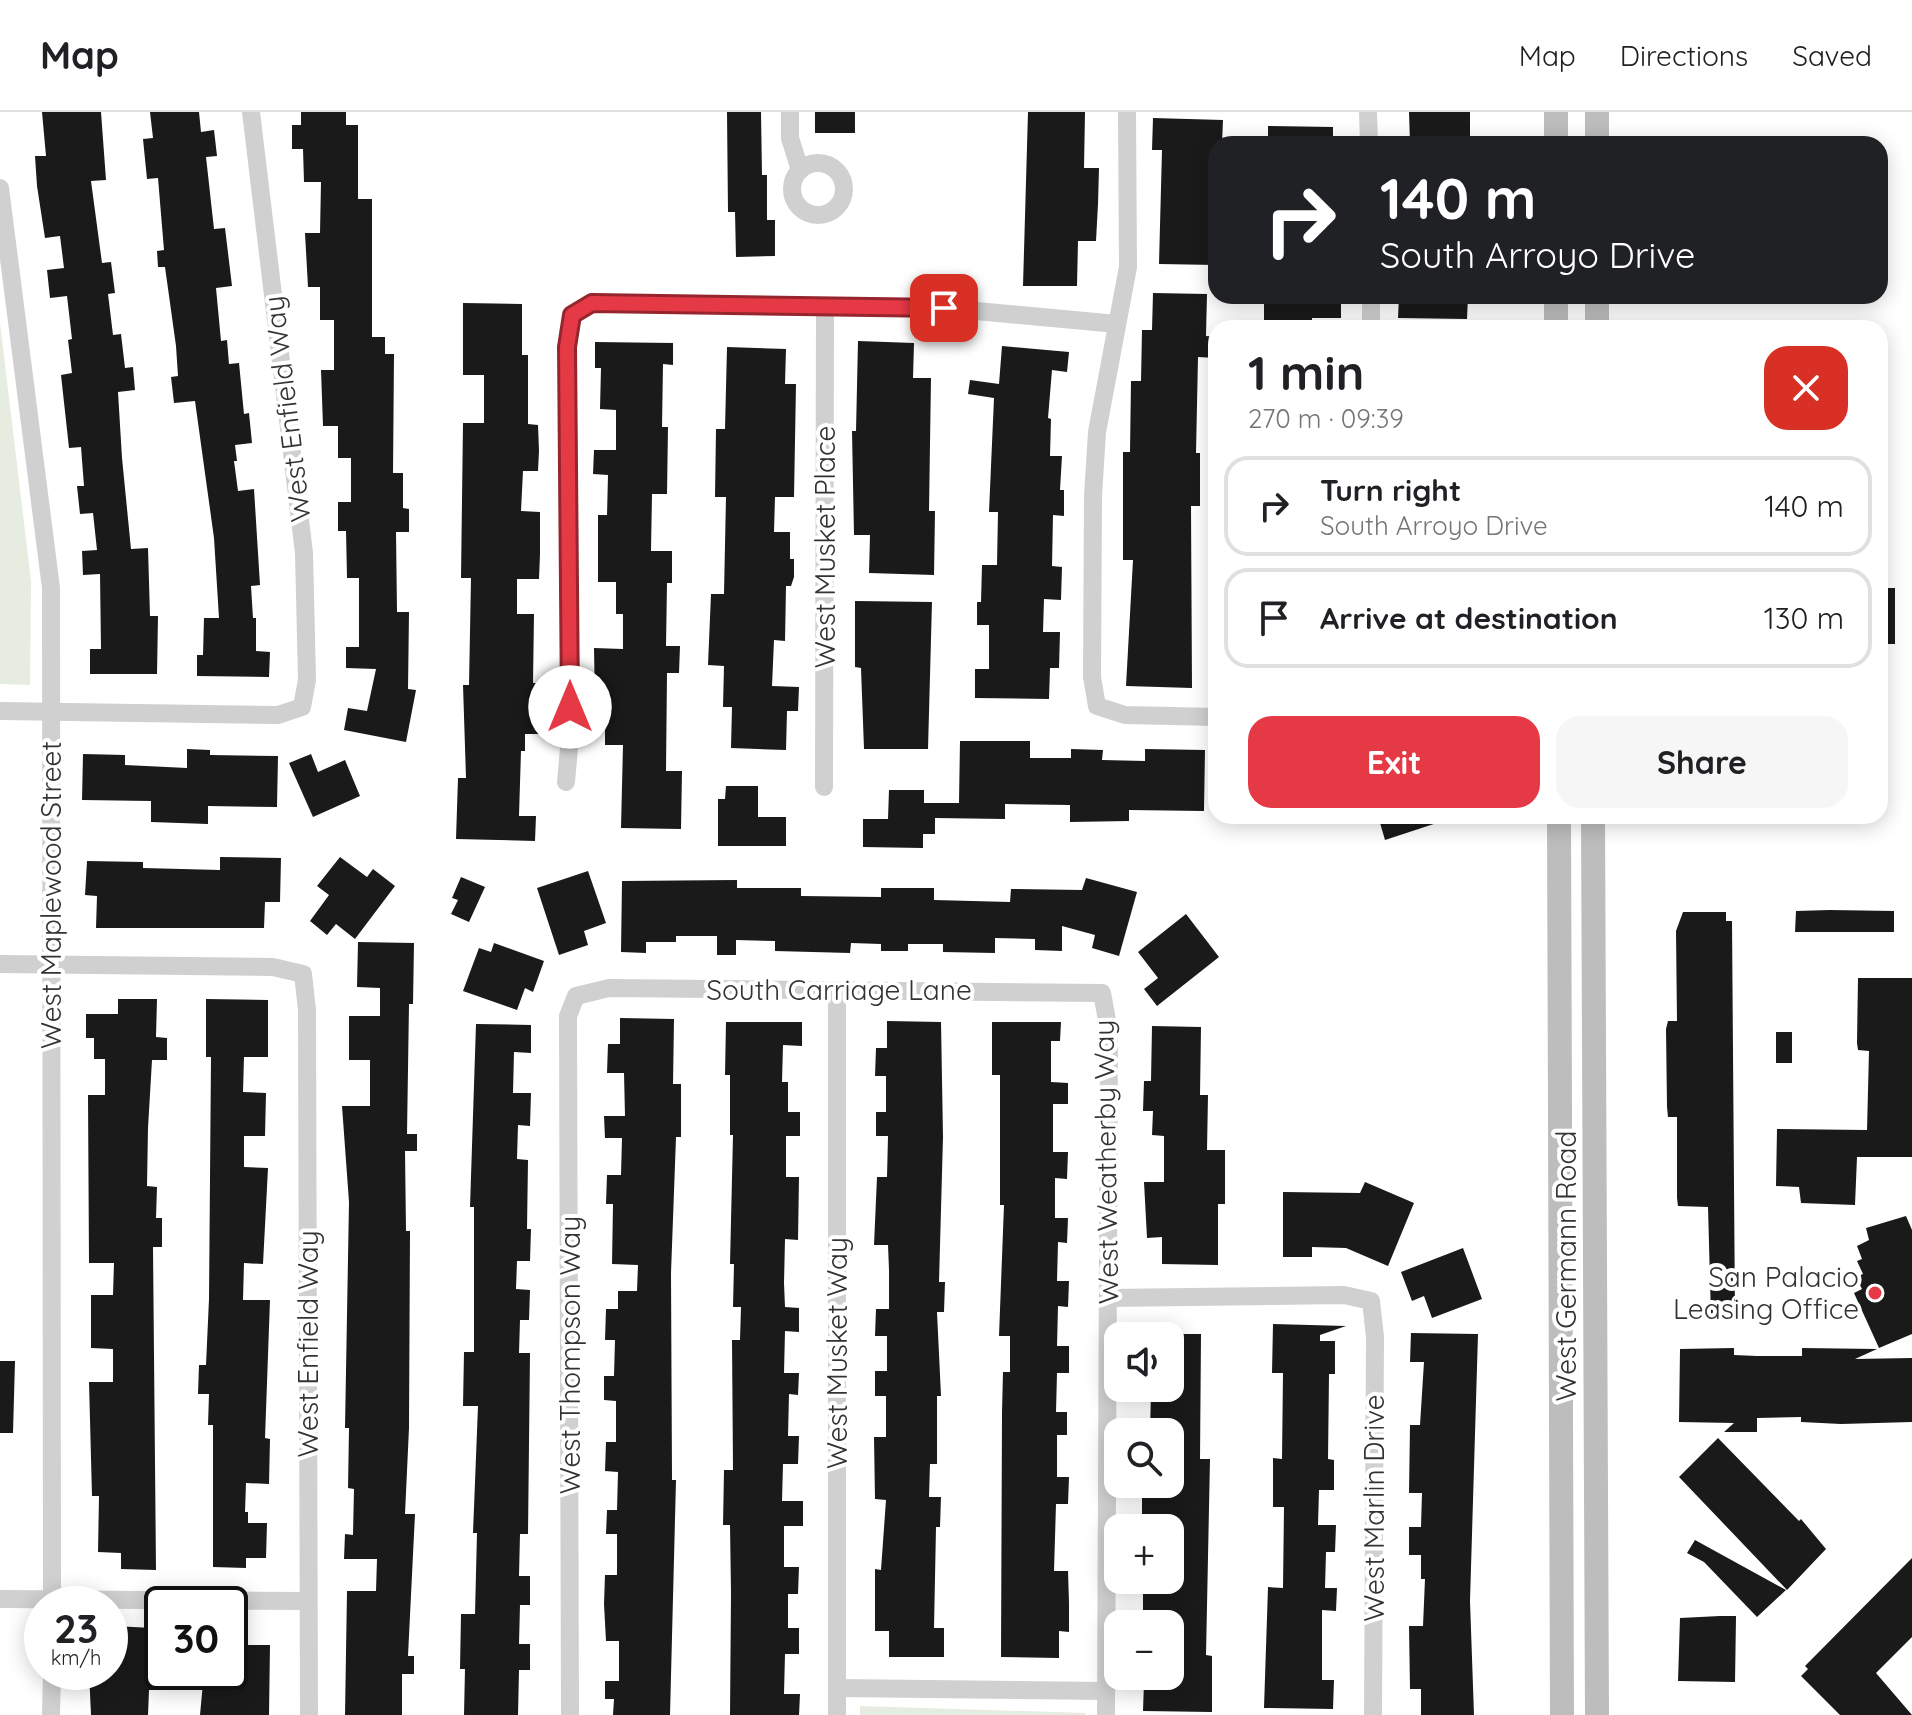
<!DOCTYPE html>
<html lang="en">
<head>
<meta charset="utf-8">
<style>
	:root { --surface:#fff; --page:#f6f6f6; --text:#202124; --muted:#757577; --line:#e0e0e0; --accent:#e63946 }
	body { margin:0; font-family:Quicksand,sans-serif; background:var(--page); color:var(--text); height:100vh; display:flex; flex-direction:column; font-size:30px; white-space:nowrap }
	* { box-sizing:border-box; margin:0 }
	p { font-size:26px; color:var(--muted) }
	.icon { flex:none; width:44px; height:44px; fill:none; stroke:currentColor; stroke-width:2; stroke-linecap:round; stroke-linejoin:round }
	.map { position:relative; flex:1; overflow:hidden }
	.side { position:absolute; left:1208px; top:208px; width:680px; height:504px; display:flex; flex-direction:column; background:var(--surface); border-radius:24px; box-shadow:0 4px 20px #0003 }
	.side>* { flex:none }
	.banner { position:absolute; left:1208px; top:24px; width:680px; height:168px; border-radius:24px; box-shadow:0 4px 20px #0003; background:#202124; color:#fff; overflow:hidden }
	.fabs { position:absolute; left:1104px; top:1210px; display:grid; gap:16px }
	.fabs a { display:grid; place-items:center; width:80px; height:80px; border-radius:16px; background:var(--surface); box-shadow:0 4px 20px #0003; font-size:40px }
	.speed { position:absolute; left:24px; top:1474px; display:flex; gap:16px; font-size:40px; font-weight:700; text-align:center }
	.speed>* { display:grid; place-content:center; width:104px; height:104px; border-radius:50%; background:var(--surface); box-shadow:0 4px 20px #0003; line-height:1 }
	.speed small { font-size:20px; font-weight:400 }
	.speed .limit { border:4px solid #111; border-radius:12px; background:#fff; color:#111 }
	.pin { position:absolute; display:grid; place-items:center; width:68px; height:68px; color:#fff; margin:-34px; border-radius:16px; box-shadow:0 4px 12px #0006 }
	.me { position:absolute; width:88px; margin:-44px; rotate:0deg; stroke-linejoin:round; filter:drop-shadow(0 0 6px #0008) }
	.turn { display:flex; align-items:center; gap:28px; height:168px; padding:0 40px; font-size:36px }
	.turn .icon { width:104px; height:104px; stroke-width:2.5 }
	.turn b { display:block; font-size:56px; line-height:68px }
	.round { display:grid; place-items:center; flex:none; width:84px; height:84px; border-radius:24px; background:var(--page) }
	.head { display:flex; align-items:center; justify-content:space-between; height:136px; padding:0 40px }
	h1 { font-size:48px; font-weight:800; line-height:60px }
	.cta { display:flex; gap:16px; margin-top:auto; padding:16px 40px }
	.cta a { flex:1; height:92px; border-radius:24px; background:var(--accent); color:#fff; font-size:32px; font-weight:800; line-height:92px; text-align:center }
	.cta a+a { background:var(--page); color:var(--text) }
	ul { padding:0; list-style:none }
	li { display:flex; align-items:center; gap:24px; height:100px; margin:0 16px 12px; padding:0 24px; border:4px solid var(--line); border-radius:24px }
	li div { flex:1 }
	li b { display:block; font-size:30px }
	li em { font-style:normal }
	header { display:flex; align-items:center; gap:48px; box-sizing:border-box; height:112px; padding:0 40px; background:var(--surface); border-bottom:2px solid var(--line) }
	header strong { font-size:38px }
	nav { display:flex; gap:44px; margin-inline-start:auto; font-size:28px }
	.map>svg:first-child { display:block }
	.green { fill:#e6ecdf }
	.building { fill:#1a1a1a }
	.lines { fill:none; stroke-linecap:round; stroke-linejoin:round }
	.minor { stroke:#d0d0d0; stroke-width:18 }
	.secondary { stroke:#bdbdbd; stroke-width:24 }
	.route-casing { stroke:#96252e; stroke-width:20 }
	.route { stroke:#e63946; stroke-width:14 }
	.poi-dot { fill:#e63946; stroke:#fff; stroke-width:3 }
	.labels { text-anchor:middle; stroke-width:8; stroke-linejoin:round; paint-order:stroke }
	.street-label { font-size:28px; fill:#333; stroke:#fff }
	.poi-label { font-size:28px; fill:#333; stroke:#fff; text-anchor:end }
</style>
</head>
<body>
<header>
<strong>Map</strong>
<nav><a>Map</a><a>Directions</a><a>Saved</a></nav>
</header>
<div class="map">
<svg width="1912" height="1603" viewBox="0 0 1912 1603">
	<rect width="100%" height="100%" fill="#fff"/>
	<g class="green">
		<polygon points="0,211 31,469 30,573 0,572"/>
		<polygon points="860,1594 1086,1601 1086,1603 860,1603"/>
	</g>
	<g class="building">
		<polygon points="42,0 101,0 106,68 91,69 102,151 111,150 115,181 108,182 113,223 121,222 125,256 133,255 135,278 118,280 122,346 131,437 148,436 150,504 158,504 157,562 90,562 90,537 101,537 100,462 83,463 82,439 97,438 93,401 80,402 77,374 84,374 81,335 69,336 61,263 72,261 68,228 72,227 67,184 50,186 47,158 64,156 60,124 45,126 37,74 35,44 46,44"/>
		<polygon points="150,0 199,0 201,20 214,18 217,44 206,45 214,117 225,116 232,174 216,176 221,229 227,228 229,252 239,251 244,302 249,301 252,331 235,333 237,349 234,349 238,379 254,377 260,473 251,474 253,506 256,506 256,539 270,540 269,565 197,564 197,543 203,543 204,506 219,506 214,426 195,289 174,291 171,265 178,264 176,234 165,155 158,155 157,139 164,138 158,66 147,67 143,27 153,26"/>
		<polygon points="301,0 346,0 346,13 358,13 358,87 372,87 372,225 385,225 385,242 394,242 393,361 403,361 403,396 409,397 409,420 396,420 397,500 409,500 408,577 416,578 406,630 344,618 348,596 367,599 376,557 346,556 346,535 359,535 359,466 347,466 346,419 338,419 338,390 351,390 351,346 338,346 338,314 323,314 321,258 334,258 334,208 320,208 320,175 308,175 305,121 320,121 321,70 304,70 303,37 292,37 292,13 301,13"/>
		<polygon points="727,0 761,0 762,63 767,63 767,108 775,108 775,144 736,145 735,100 728,100"/>
		<rect x="815" y="0" width="40" height="21"/>
		<polygon points="1028,0 1085,0 1084,56 1099,56 1098,92 1096,129 1078,129 1077,174 1023,174"/>
		<polygon points="1409,0 1470,0 1470,32 1410,32"/>
		<polygon points="1153,6 1223,8 1222,32 1216,32 1216,153 1159,152 1162,38 1152,38"/>
		<polygon points="1268,14 1333,15 1333,32 1268,32"/>
		<polygon points="1153,181 1207,182 1206,224 1216,225 1215,246 1198,245 1196,341 1200,341 1200,394 1191,394 1192,576 1126,574 1133,448 1123,448 1123,340 1130,340 1131,269 1141,269 1142,218 1152,218"/>
		<polygon points="1264,184 1341,184 1341,206 1312,206 1312,216 1264,216"/>
		<polygon points="1399,184 1468,184 1467,207 1398,206"/>
		<polygon points="463,191 522,192 522,243 528,243 528,312 538,313 539,339 538,359 523,359 521,399 540,400 540,442 539,467 517,467 517,502 534,502 533,571 540,571 541,593 540,622 525,622 525,639 521,639 519,704 536,704 535,729 456,727 458,666 466,666 463,573 469,573 471,466 461,466 463,311 484,311 484,263 463,263"/>
		<polygon points="858,229 914,231 913,266 931,266 929,399 935,399 934,463 869,461 870,423 854,423 852,319 856,319"/>
		<polygon points="595,230 673,231 673,253 663,252 662,315 668,315 667,382 652,382 651,439 672,439 672,471 667,471 666,534 680,534 679,561 667,561 666,659 682,659 681,717 621,716 623,633 605,633 605,594 595,594 594,536 623,537 623,502 616,502 616,470 598,470 598,403 607,403 608,363 593,362 594,338 616,338 616,298 600,297 601,256 595,256"/>
		<polygon points="1002,234 1069,240 1067,260 1052,258 1048,306 1051,307 1050,344 1062,344 1060,378 1064,378 1064,404 1053,403 1052,454 1062,455 1061,488 1044,487 1043,520 1060,520 1059,556 1050,556 1049,587 975,586 975,557 989,557 989,513 977,513 977,490 981,490 982,453 997,453 998,400 989,400 994,286 968,282 970,268 999,272"/>
		<polygon points="727,235 786,237 785,272 796,272 794,385 775,385 774,420 790,420 790,447 794,447 794,465 791,474 786,474 785,529 774,528 772,574 799,575 798,599 787,599 786,638 731,636 732,595 723,595 724,554 708,553 711,482 724,482 726,385 715,385 716,317 725,317"/>
		<rect x="1880" y="476" width="15" height="56"/>
		<polygon points="855,489 932,490 928,637 864,637 861,556 855,555"/>
		<polygon points="960,629 1030,629 1030,646 1071,646 1071,637 1103,638 1102,648 1145,649 1145,637 1205,638 1204,699 1129,698 1129,709 1070,710 1070,693 1005,692 1005,707 935,706 935,722 923,722 923,736 863,735 863,707 888,707 889,678 924,678 924,691 959,691"/>
		<polygon points="187,637 210,638 210,643 278,644 277,695 208,694 208,712 151,710 151,689 82,688 83,642 125,643 125,653 187,656"/>
		<polygon points="311,642 318,660 345,648 360,684 313,705 289,651"/>
		<polygon points="726,674 758,674 758,705 786,705 786,734 718,734 718,687 725,687"/>
		<polygon points="1378,704 1449,704 1449,707 1385,728"/>
		<polygon points="220,745 281,746 280,790 265,790 264,816 96,816 97,784 85,783 87,749 143,750 143,756 220,758"/>
		<polygon points="340,745 367,765 373,757 395,774 355,827 336,812 327,823 310,809 329,783 317,774"/>
		<polygon points="588,759 606,811 584,819 588,833 559,843 537,776"/>
		<polygon points="461,765 485,775 469,810 451,802 458,788 452,786"/>
		<polygon points="1086,766 1137,780 1119,844 1092,836 1095,823 1062,814 1062,839 1035,838 1035,827 995,826 995,841 943,840 943,832 908,832 908,839 881,839 881,832 851,831 850,841 775,839 775,829 736,828 736,843 717,843 717,824 676,824 676,830 646,830 646,841 621,840 622,769 737,768 737,776 801,776 801,784 881,785 881,776 934,776 934,788 1010,790 1011,777 1082,778"/>
		<polygon points="1830,798 1894,799 1894,820 1795,820 1796,799"/>
		<polygon points="1683,800 1726,800 1726,809 1732,809 1735,1205 1711,1205 1708,1095 1678,1094 1677,1086 1677,1005 1668,1005 1667,995 1666,917 1668,909 1677,909 1676,819"/>
		<polygon points="1186,802 1219,845 1157,894 1144,877 1158,866 1138,840"/>
		<polygon points="358,830 414,831 413,892 409,892 407,1022 417,1022 417,1039 405,1039 406,1119 410,1119 409,1316 405,1402 415,1402 408,1544 414,1544 414,1562 402,1562 402,1603 345,1603 347,1479 376,1479 377,1447 344,1447 345,1422 353,1423 354,1377 348,1376 349,1316 345,1316 349,1090 342,994 370,994 370,948 349,948 349,904 380,904 380,876 357,875"/>
		<polygon points="494,831 544,849 533,880 525,876 517,898 463,879 479,836 491,840"/>
		<polygon points="1858,866 1912,866 1912,1045 1857,1045 1855,1093 1801,1091 1799,1075 1776,1074 1777,1017 1867,1018 1869,939 1858,938 1857,931"/>
		<polygon points="118,887 157,887 156,925 167,926 167,948 152,948 148,1016 147,1074 157,1075 156,1106 162,1106 162,1135 153,1135 156,1458 121,1457 121,1441 98,1440 99,1384 92,1384 89,1270 113,1270 113,1237 91,1236 91,1183 113,1183 114,1151 89,1151 88,983 105,983 105,947 94,947 94,926 86,926 86,902 118,902"/>
		<polygon points="206,887 268,888 268,945 244,945 243,980 266,981 265,1024 244,1024 244,1055 268,1056 263,1152 244,1151 243,1188 270,1188 265,1326 270,1327 269,1372 246,1371 245,1400 248,1400 248,1411 267,1411 266,1446 246,1446 246,1456 213,1455 213,1313 208,1313 209,1282 198,1282 199,1253 206,1253 209,1187 211,945 206,945"/>
		<polygon points="620,906 674,907 673,972 681,972 681,1025 676,1025 671,1161 672,1368 676,1368 670,1603 613,1603 614,1587 605,1587 605,1569 619,1569 619,1529 606,1529 604,1492 605,1463 617,1463 617,1422 606,1422 607,1398 617,1398 618,1360 605,1359 606,1330 616,1330 616,1289 604,1288 604,1264 614,1264 615,1228 605,1228 606,1197 618,1197 618,1179 637,1179 638,1153 612,1152 613,1092 606,1092 607,1063 621,1063 622,1026 605,1026 604,1004 625,1004 624,961 607,961 608,932 620,932"/>
		<polygon points="887,909 941,910 943,1025 939,1170 945,1170 944,1200 937,1200 941,1284 937,1284 937,1352 930,1352 929,1385 941,1385 940,1415 936,1415 934,1516 944,1516 944,1545 889,1545 889,1519 875,1519 875,1457 881,1458 886,1388 875,1387 874,1325 886,1325 886,1284 875,1284 875,1259 887,1259 887,1224 875,1224 876,1197 889,1197 889,1158 888,1133 874,1133 877,1065 887,1065 888,1024 876,1024 876,1000 886,1000 886,964 875,964 876,936 887,936"/>
		<polygon points="726,910 802,910 802,934 783,933 782,970 788,970 788,1000 800,1000 800,1024 786,1024 786,1065 799,1065 798,1128 785,1127 784,1171 785,1195 799,1196 799,1220 785,1219 784,1261 799,1261 798,1283 789,1282 788,1324 799,1324 798,1352 783,1352 782,1389 803,1389 803,1414 784,1414 784,1455 799,1455 798,1482 788,1482 788,1516 799,1516 799,1542 785,1542 784,1582 800,1582 799,1603 730,1603 731,1481 730,1413 723,1413 724,1358 733,1358 732,1228 740,1228 741,1195 733,1195 734,1152 730,1152 733,1023 730,1023 730,963 725,963"/>
		<polygon points="992,910 1061,910 1060,929 1051,929 1051,970 1068,971 1068,992 1053,992 1053,1040 1068,1040 1067,1067 1055,1066 1055,1106 1068,1106 1067,1131 1058,1130 1057,1169 1069,1169 1068,1195 1058,1194 1057,1234 1069,1234 1069,1261 1057,1261 1056,1300 1067,1300 1067,1323 1057,1323 1057,1365 1069,1365 1068,1392 1056,1392 1054,1459 1068,1459 1069,1491 1069,1520 1059,1519 1059,1546 1001,1545 1002,1300 1003,1260 1010,1260 1010,1224 999,1224 1004,1093 1000,1093 1000,963 992,963"/>
		<polygon points="476,912 531,913 531,941 514,940 513,981 531,981 530,1014 518,1013 517,1047 528,1048 527,1117 531,1117 530,1149 517,1149 516,1177 530,1178 529,1208 520,1208 519,1241 530,1241 528,1422 520,1422 519,1464 530,1464 530,1493 520,1493 519,1532 530,1532 530,1558 519,1558 518,1603 464,1603 465,1557 460,1557 461,1502 475,1502 477,1421 473,1421 478,1294 463,1294 464,1240 474,1240 474,1095 470,1095"/>
		<polygon points="1152,914 1201,915 1200,983 1208,983 1207,1038 1225,1038 1225,1092 1218,1092 1218,1153 1162,1152 1162,1125 1147,1126 1144,1070 1164,1070 1164,1024 1152,1023 1153,999 1143,999 1144,969 1151,969"/>
		<rect x="1776" y="920" width="16" height="31"/>
		<polygon points="1365,1070 1414,1091 1388,1154 1346,1136 1312,1135 1312,1145 1283,1145 1283,1080 1360,1081"/>
		<polygon points="1906,1104 1912,1118 1912,1222 1879,1236 1854,1181 1862,1177 1856,1165 1863,1162 1857,1149 1862,1147 1857,1134 1869,1128 1866,1116"/>
		<polygon points="1463,1136 1482,1187 1432,1206 1424,1184 1412,1189 1401,1160"/>
		<polygon points="1273,1212 1346,1214 1320,1223 1320,1229 1335,1229 1335,1262 1329,1262 1328,1347 1334,1348 1334,1378 1319,1378 1318,1413 1336,1413 1335,1440 1326,1440 1325,1476 1337,1476 1336,1499 1322,1498 1322,1568 1334,1568 1333,1597 1264,1596 1268,1475 1283,1476 1284,1395 1273,1395 1273,1346 1282,1347 1283,1261 1272,1261"/>
		<polygon points="1411,1221 1478,1222 1470,1489 1474,1603 1421,1603 1421,1577 1410,1577 1409,1514 1423,1514 1425,1467 1421,1467 1421,1443 1409,1443 1409,1415 1421,1415 1422,1381 1409,1381 1410,1313 1420,1313 1424,1250 1410,1250"/>
		<polygon points="1170,1222 1201,1222 1200,1347 1210,1347 1206,1543 1212,1544 1212,1600 1143,1599 1144,1570 1156,1570 1156,1564 1170,1564 1170,1512 1154,1512 1154,1505 1143,1505 1143,1474 1170,1474 1170,1416 1143,1416 1142,1401 1142,1373 1170,1372 1170,1320 1150,1320 1151,1280 1170,1281"/>
		<polygon points="1734,1236 1734,1243 1757,1244 1802,1244 1802,1236 1877,1237 1855,1247 1912,1246 1912,1310 1841,1312 1801,1310 1801,1305 1757,1306 1757,1320 1724,1320 1734,1311 1679,1310 1680,1237"/>
		<polygon points="0,1249 15,1249 13,1321 0,1321"/>
		<polygon points="1718,1326 1799,1409 1801,1407 1826,1437 1787,1478 1679,1365"/>
		<polygon points="1695,1428 1786,1478 1757,1505 1704,1450 1687,1441"/>
		<polygon points="1912,1446 1912,1525 1876,1561 1912,1603 1840,1603 1801,1564 1808,1557 1805,1554"/>
		<polygon points="1720,1504 1736,1504 1735,1570 1678,1569 1680,1506"/>
		<polygon points="114,1514 152,1516 150,1558 159,1558 158,1578 149,1578 148,1603 91,1603 89,1560 110,1560"/>
		<polygon points="230,1517 246,1517 246,1533 270,1533 269,1603 200,1603 204,1560 230,1560"/>
	</g>
	<g class="lines">
		<g class="minor">
			<polyline points="790,0 790,26 800,58"/>
			<polyline points="1127,0 1128,155 1097,320 1093,384 1092,565 1097,594 1125,603 1216,605"/>
			<polyline points="1368,0 1369,32"/>
			<circle cx="818" cy="77" r="26"/>
			<polyline points="0,76 51,476 52,1492"/>
			<polyline points="1371,184 1371,216"/>
			<polyline points="0,599 278,603 302,595 307,568 304,441 251,0"/>
			<polyline points="566,670 570,625 567,235 572,203 592,191 944,196 1117,212"/>
			<polyline points="824,675 825,194"/>
			<polyline points="0,852 273,855 303,862 307,898 309,1603"/>
			<polyline points="1108,1186 1344,1183 1371,1189 1375,1225 1373,1603"/>
			<polyline points="0,1487 308,1489"/>
			<polyline points="837,1576 1106,1579"/>
			<polyline points="51,1603 52,1560"/>
			<polyline points="570,1603 568,904 576,884 609,876 1102,881 1109,919 1106,1603"/>
			<polyline points="837,1603 837,879"/>
		</g>
		<g class="secondary">
			<polyline points="1556,0 1556,32"/>
			<polyline points="1597,32 1597,0"/>
			<polyline points="1556,184 1556,216"/>
			<polyline points="1597,216 1597,184"/>
			<polyline points="1559,704 1562,1603"/>
			<polyline points="1593,704 1597,1603"/>
		</g>
	</g>
	<g class="lines">
		<g class="route-casing">
			<polyline id="route" points="570,595 567,235 572,203 592,191 944,196"/>
		</g>
		<use href="#route" class="route"/>
	</g>
	<circle class="poi-dot" cx="1875" cy="1181" r="8"/>
	<g class="labels">
		<g class="street-label">
			<text transform="translate(287 297) rotate(-97)" y="10">West Enfield Way</text>
			<text transform="translate(825 435) rotate(-90)" y="10">West Musket Place</text>
			<text transform="translate(51 783) rotate(-90)" y="10">West Maplewood Street</text>
			<text x="839" y="888">South Carriage Lane</text>
			<text transform="translate(1106 1050) rotate(-91)" y="10">West Weatherby Way</text>
			<text transform="translate(1566 1154) rotate(-90)" y="10">West Germann Road</text>
			<text transform="translate(308 1232) rotate(-90)" y="10">West Enfield Way</text>
			<text transform="translate(837 1241) rotate(-90)" y="10">West Musket Way</text>
			<text transform="translate(570 1243) rotate(-90)" y="10">West Thompson Way</text>
			<text transform="translate(1374 1396) rotate(-90)" y="10">West Marlin Drive</text>
		</g>
		<g class="poi-label">
			<text x="1859" y="1175">San Palacio<tspan x="1859" dy="32">Leasing Office</tspan></text>
		</g>
	</g>
</svg>
<div class="fabs">
<a><svg class="icon" aria-label="sound" viewBox="0 0 24 24"><path d="M4 9h4l5-4v14l-5-4H4zM17 9q2 3 0 6"/></svg></a>
<a><svg class="icon" aria-label="search" viewBox="0 0 24 24"><circle cx="10" cy="10" r="6"/><path d="M15 15l6 6"/></svg></a>
<a>+</a>
<a>−</a>
</div>
<div class="speed"><div>23<small>km/h</small></div><div class="limit">30</div></div>
<div class="pin" style="left:944px;top:196px;background:#d93025"><svg class="icon" aria-label="arrive" viewBox="0 0 24 24"><path d="M6 21V4h12l-3 4 3 4H6"/></svg></div>
<svg class="me" style="left:570px;top:595px" viewBox="-20 -20 40 40"><circle r="19" fill="#fff"/><path d="M0-13L10 11 0 6-10 11z" fill="#e63946"/></svg>
<div class="banner">
<div class="turn"><svg class="icon" aria-label="right" viewBox="0 0 24 24"><path d="M7 20v-9h11M14 6l5 5-5 5"/></svg><div><b>140 m</b>South Arroyo Drive</div></div>
</div>
<section class="side">
<div class="head"><div><h1>1 min</h1><p>270 m · 09:39</p></div><a class="round" style="background:#d93025;color:#fff"><svg class="icon" aria-label="close" viewBox="0 0 24 24"><path d="M6 6l12 12M18 6L6 18"/></svg></a></div>
<ul>
<li><svg class="icon" aria-label="right" viewBox="0 0 24 24"><path d="M7 20v-9h11M14 6l5 5-5 5"/></svg><div><b>Turn right</b><p>South Arroyo Drive</p></div><em>140 m</em></li>
<li><svg class="icon" aria-label="arrive" viewBox="0 0 24 24"><path d="M6 21V4h12l-3 4 3 4H6"/></svg><div><b>Arrive at destination</b></div><em>130 m</em></li>
</ul>
<div class="cta"><a>Exit</a><a>Share</a></div>
</section>
</div>
</body>
</html>
